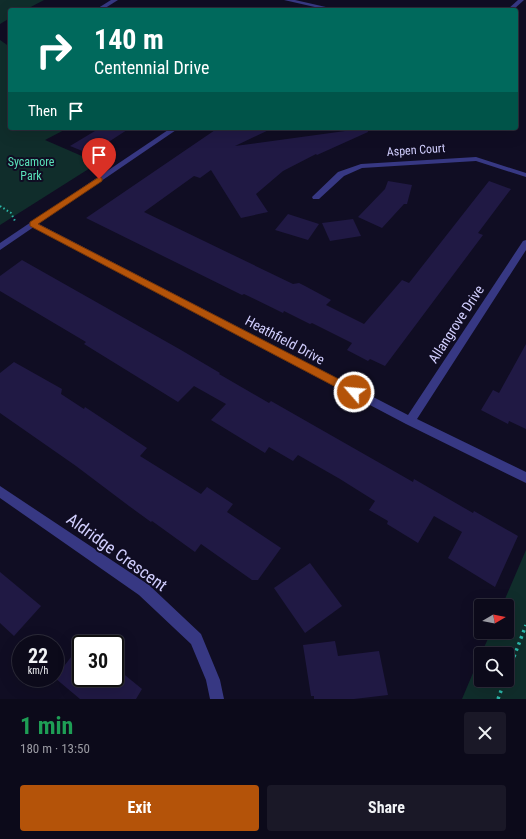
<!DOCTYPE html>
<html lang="en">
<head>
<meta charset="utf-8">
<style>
	:root { --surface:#0c0a1a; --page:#1a1827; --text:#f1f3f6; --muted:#9a9aa2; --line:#2c2b39; --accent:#b45309 }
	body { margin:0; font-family:"Roboto Condensed",sans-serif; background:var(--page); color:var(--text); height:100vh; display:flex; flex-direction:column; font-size:15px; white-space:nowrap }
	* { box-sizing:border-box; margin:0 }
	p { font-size:13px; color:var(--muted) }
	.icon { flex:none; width:22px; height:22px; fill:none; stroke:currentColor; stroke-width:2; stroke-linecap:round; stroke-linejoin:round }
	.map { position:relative; height:699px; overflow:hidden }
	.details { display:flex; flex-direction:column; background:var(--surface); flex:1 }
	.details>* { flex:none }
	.top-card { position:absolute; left:8px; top:8px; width:510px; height:122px; border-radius:4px; box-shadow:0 4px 16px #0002,0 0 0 1px var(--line); background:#00695c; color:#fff; overflow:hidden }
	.needle { width:26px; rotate:80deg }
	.buttons { position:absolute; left:474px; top:599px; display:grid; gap:8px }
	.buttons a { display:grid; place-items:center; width:40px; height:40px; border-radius:4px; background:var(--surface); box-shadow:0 4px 16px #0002,0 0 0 1px var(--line); font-size:20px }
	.speed { position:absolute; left:12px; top:635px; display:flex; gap:8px; font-size:20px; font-weight:700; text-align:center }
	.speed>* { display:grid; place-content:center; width:52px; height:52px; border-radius:50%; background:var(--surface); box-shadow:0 4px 16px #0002,0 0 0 1px var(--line); line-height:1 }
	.speed small { font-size:10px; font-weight:400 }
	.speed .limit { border:2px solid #111; border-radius:6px; background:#fff; color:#111 }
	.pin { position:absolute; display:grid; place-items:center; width:34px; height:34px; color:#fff; margin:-41px -17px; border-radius:50% 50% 50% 0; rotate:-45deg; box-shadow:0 0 4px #0007 }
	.pin .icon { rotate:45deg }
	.me { position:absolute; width:44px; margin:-22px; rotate:297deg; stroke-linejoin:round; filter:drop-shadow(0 0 3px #0008) }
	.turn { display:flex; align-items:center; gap:14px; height:84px; padding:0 20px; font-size:18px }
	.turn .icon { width:52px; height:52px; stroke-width:2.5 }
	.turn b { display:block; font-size:28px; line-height:34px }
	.then { display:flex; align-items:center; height:38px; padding:0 20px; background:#0003; gap:8px; font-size:15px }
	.round { display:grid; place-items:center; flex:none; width:42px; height:42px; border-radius:4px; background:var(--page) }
	.head { display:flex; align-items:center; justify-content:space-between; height:68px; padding:0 20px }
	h1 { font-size:24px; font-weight:700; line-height:30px; color:#1e9e55 }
	.action { display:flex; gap:8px; margin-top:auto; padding:8px 20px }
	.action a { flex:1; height:46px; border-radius:4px; background:var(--accent); color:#fff; font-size:16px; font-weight:700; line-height:46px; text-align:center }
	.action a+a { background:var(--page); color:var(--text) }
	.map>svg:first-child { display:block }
	.green { fill:#102d2b }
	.building { fill:#201944 }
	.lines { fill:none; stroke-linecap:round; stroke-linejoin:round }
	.path-far1 { stroke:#2cb6a8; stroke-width:2; stroke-dasharray:1.5 2.5; stroke-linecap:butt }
	.path { stroke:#2cb6a8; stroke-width:3.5; stroke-dasharray:2.5 4; stroke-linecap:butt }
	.minor { fill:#373883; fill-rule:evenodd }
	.tertiary { fill:#373883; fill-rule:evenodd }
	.route { fill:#b45309; stroke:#753606 }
	.labels { text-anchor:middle; stroke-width:4; stroke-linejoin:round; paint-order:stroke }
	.far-street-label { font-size:12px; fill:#d2cfff; stroke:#100d23 }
	.far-park-label { font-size:12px; fill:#59e1b9; stroke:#100d23 }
	.street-label { font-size:14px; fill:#d2cfff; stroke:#100d23 }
	.near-street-label { font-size:17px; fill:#d2cfff; stroke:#100d23 }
</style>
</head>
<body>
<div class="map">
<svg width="526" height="699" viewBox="0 0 526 699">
	<rect width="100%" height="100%" fill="#100d23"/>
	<g class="green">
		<polygon points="0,0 44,0 25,10 10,10 10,18 0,24"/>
		<polygon points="0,40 10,47 10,128 68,128 45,140 98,163 0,225"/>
		<polygon points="526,550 526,699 462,699 481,654 481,680 507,680 507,654 481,654 491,632 507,632 507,606 502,606"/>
	</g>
	<g class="building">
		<polygon points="100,128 130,128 90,154 70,146"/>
		<polygon points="218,128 273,128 235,146 367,128 368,132 317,155 316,154 283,171 256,194 268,212 241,218 211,170 200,178 194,176 144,212 293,284 299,283 305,286 331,300 326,305 364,324 402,280 409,283 489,181 511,189 478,233 483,235 385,366 370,359 368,361 347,350 352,343 312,323 310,324 284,311 283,313 244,294 242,295 86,218"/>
		<polygon points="388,181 412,185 407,204 404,204 382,228 358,217 385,189"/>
		<polygon points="288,214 319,224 308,240 275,230"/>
		<polygon points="353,219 361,236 330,241 322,223"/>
		<polygon points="22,260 181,350 220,373 219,374 269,403 271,401 413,482 414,479 473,513 474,511 518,536 495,587 448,558 462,532 434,516 418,543 387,524 388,521 369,510 375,501 340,479 298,455 293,461 269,447 265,453 211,420 226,404 194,386 178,402 84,344 86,342 0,291 0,276"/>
		<polygon points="526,344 526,429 509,421 508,424 481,410 493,390 499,393"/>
		<polygon points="14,362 62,389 61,394 84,409 85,407 147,448 140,456 201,494 207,487 233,504 227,512 281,548 258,580 252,580 201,544 195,552 152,521 151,522 129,506 76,466 0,413 0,373"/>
		<polygon points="310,563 342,606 305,633 274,588"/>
		<polygon points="0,572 41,606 14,636 0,623"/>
		<polygon points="335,641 338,656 379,651 388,695 354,699 314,699 314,696 311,696 303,645"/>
		<polygon points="81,644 81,678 115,678 115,667 142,689 136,699 80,699 55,678"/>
	</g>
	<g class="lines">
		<polyline class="path-far1" points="0,206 11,213 15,221"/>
		<g class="path">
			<polyline points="507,675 526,625"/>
			<polyline points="498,699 505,680"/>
		</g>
		<g class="minor">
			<polygon points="111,0 118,0 102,10 95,10"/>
			<polygon points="284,0 295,0 339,10 328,10"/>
			<polygon points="476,157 526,173 526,177 476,161 362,168 344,176 319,199 313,199 312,197 338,172 361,164"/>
			<polygon points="33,221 408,415 523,241 526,240 526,250 417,419 526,472 526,483 406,424 30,226 29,224 30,222"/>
			<polygon points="0,486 149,585 201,634 220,680 224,699 210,699 206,680 191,644 139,595 0,498"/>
		</g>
		<g class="tertiary">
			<polygon points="518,0 524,0 513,10 507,10"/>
			<polygon points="171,128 179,128 0,250 0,243"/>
		</g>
	</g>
	<polygon class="route" points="99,177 102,178 102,181 38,224 358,389 359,392 358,395 351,395 30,226 30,222"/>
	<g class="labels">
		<g class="far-street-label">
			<text transform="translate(416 150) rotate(-4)" y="4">Aspen Court</text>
		</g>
		<g class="far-park-label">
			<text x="31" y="166">Sycamore<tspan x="31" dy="14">Park</tspan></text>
		</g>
		<g class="street-label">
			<text transform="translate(456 324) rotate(-57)" y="5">Allangrove Drive</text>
			<text transform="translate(285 340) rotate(28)" y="5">Heathfield Drive</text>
		</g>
		<g class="near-street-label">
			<text transform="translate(117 552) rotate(36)" y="6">Aldridge Crescent</text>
		</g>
	</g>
</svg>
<div class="buttons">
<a><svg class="needle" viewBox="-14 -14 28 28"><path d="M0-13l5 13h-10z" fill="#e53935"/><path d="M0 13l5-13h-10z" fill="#9a9aa2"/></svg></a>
<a><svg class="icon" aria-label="search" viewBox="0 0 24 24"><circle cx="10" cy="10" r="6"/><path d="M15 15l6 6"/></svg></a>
</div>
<div class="speed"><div>22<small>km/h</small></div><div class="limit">30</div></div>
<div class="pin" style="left:99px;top:179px;background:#d93025"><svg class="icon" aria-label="arrive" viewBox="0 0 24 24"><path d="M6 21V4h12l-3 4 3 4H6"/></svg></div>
<svg class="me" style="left:354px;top:392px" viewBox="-20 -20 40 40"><circle r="17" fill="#b45309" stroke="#fff" stroke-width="3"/><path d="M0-11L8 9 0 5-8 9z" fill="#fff"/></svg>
<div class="top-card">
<div class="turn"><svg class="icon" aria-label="right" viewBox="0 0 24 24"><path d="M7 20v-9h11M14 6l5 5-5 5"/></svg><div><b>140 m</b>Centennial Drive</div></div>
<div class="then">Then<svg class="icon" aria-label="arrive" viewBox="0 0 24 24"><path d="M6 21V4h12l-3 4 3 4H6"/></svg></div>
</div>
</div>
<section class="details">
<div class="head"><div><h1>1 min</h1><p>180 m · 13:50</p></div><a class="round"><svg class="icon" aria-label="close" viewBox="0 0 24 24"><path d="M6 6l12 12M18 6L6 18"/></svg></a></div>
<div class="action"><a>Exit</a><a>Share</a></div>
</section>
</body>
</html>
